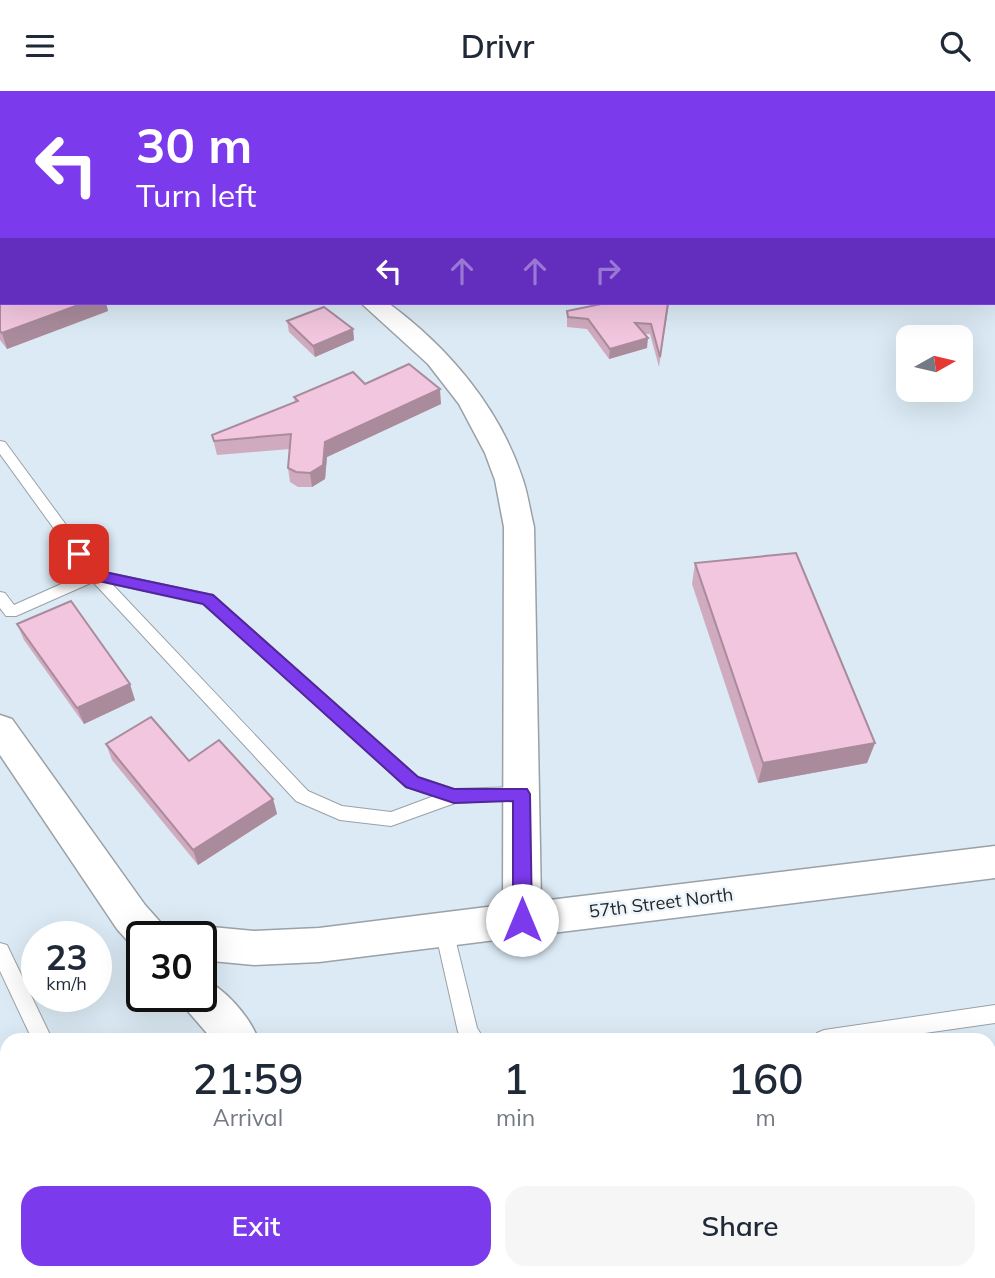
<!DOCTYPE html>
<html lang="en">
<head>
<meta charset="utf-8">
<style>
	:root { --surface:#fff; --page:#f6f6f7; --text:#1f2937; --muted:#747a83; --accent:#7c3aed }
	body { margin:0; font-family:Mulish,sans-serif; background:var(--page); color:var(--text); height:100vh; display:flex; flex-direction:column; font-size:26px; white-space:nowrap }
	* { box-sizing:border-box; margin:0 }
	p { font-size:23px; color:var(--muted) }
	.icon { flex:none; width:38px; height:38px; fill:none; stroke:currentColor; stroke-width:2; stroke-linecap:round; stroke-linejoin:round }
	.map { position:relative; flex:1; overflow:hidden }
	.side { position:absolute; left:0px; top:942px; width:996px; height:247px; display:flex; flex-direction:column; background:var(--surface); border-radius:21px 21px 0 0; box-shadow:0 7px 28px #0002 }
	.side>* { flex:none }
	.hud { position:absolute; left:0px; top:0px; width:996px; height:214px; box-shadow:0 7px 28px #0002; background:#7c3aed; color:#fff; overflow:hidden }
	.needle { width:46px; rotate:82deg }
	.buttons { position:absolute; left:896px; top:234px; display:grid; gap:14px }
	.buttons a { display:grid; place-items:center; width:77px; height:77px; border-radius:14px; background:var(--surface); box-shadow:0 7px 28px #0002; font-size:35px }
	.speed { position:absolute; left:21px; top:830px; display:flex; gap:14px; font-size:35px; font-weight:700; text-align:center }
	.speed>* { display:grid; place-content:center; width:91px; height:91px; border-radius:50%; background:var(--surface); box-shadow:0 7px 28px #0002; line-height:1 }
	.speed small { font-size:18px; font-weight:400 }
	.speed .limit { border:4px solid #111; border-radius:10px; background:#fff; color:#111 }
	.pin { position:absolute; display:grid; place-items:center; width:60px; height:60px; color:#fff; margin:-30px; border-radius:14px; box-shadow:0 4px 10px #0006 }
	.me { position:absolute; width:77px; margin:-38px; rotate:0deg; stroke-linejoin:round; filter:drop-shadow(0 0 5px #0008) }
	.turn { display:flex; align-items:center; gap:24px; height:147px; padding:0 21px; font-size:32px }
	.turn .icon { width:91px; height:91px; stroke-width:2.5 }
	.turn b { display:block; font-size:49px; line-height:60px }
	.lanes { display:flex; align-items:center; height:66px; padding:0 21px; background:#0003; justify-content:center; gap:35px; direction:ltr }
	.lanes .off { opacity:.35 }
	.eta { display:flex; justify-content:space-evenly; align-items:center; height:119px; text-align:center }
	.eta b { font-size:42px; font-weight:600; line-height:49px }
	.primary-button { display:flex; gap:14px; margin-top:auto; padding:14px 21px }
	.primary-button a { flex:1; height:80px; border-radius:21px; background:var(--accent); color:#fff; font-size:28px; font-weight:600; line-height:80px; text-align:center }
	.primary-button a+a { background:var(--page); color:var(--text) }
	header { display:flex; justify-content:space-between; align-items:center; height:91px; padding:0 21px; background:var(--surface); font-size:32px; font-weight:600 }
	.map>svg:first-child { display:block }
	.built { fill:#dbeaf5; fill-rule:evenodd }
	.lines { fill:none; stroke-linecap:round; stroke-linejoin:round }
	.service-casing { stroke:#9aa1a7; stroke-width:2 }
	.minor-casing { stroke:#9aa1a7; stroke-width:3 }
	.tertiary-casing { stroke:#9aa1a7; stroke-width:3 }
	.service { fill:#fff; fill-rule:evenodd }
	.minor { fill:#fff; fill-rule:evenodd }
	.tertiary { fill:#fff; fill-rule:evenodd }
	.wall { fill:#d0aabf }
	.shaded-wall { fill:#a98b9b }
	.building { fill:#f2c6de; stroke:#a98b9b; stroke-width:2 }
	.route { fill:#7c3aed; stroke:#51269a; stroke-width:2 }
	.labels { text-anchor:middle; stroke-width:5; stroke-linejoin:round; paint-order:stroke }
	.street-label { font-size:18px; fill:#25282a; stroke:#edf5fb }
</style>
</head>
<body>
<header><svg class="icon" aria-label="menu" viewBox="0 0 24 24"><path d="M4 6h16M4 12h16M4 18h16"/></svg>Drivr<svg class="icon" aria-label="search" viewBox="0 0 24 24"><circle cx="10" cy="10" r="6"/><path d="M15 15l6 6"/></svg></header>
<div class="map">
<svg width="995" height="1187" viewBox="0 0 995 1187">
	<rect width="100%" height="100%" fill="#edf5fb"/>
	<path class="built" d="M161 0H995V1187H0V24L2 212H994V2H152ZM908 247H961V299H908ZM37 845H96V905H37ZM142 845H201V905H142ZM7 948H989V1181H7Z"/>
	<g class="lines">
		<g class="service-casing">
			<g id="service">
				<polygon points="821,0 831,0 832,2 822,2"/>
				<polygon points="882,0 892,0 893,2 883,2"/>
				<rect x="994" y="56" width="1" height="6"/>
				<polygon points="0,121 2,121 0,129"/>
				<rect x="994" y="146" width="1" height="7"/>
				<path d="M0 350 5 351 100 480 213 504 418 686 454 698 521 696 527 698 529 703 527 708 455 712 391 735 340 729 296 710 93 491 16 525H6L0 517V501L5 502 14 514 86 482 0 363ZM112 493 203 512 406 696 434 705 391 721 342 715 308 700Z"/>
				<polygon points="444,831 451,833 453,839 477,937 484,948 462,948 458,941 435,839 437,833"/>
				<polygon points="0,852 7,854 52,948 32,948 0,880"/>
				<polygon points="995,914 995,932 883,948 814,948 817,942 824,939"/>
				<polygon points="678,1181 704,1181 706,1187 680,1187"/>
			</g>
		</g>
		<g class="minor-casing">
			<g id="minor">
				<rect x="0" y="98" width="2" height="14"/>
				<path d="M361 212H388C448 256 500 317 523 389 528 404 530 420 534 436L541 810 995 755V787L319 871 254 874 201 869V845H185L187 840 201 835 254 840 319 837 503 814 504 436 495 389 485 362 459 313 428 273Z"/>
				<polygon points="0,624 12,628 145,814 162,833 167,845 142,845 142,860 134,857 117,838 0,664"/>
				<path d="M201 887C224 896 250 926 258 948H212L186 918 180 905H201Z"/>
				<polygon points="426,1181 475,1181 477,1187 428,1187"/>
			</g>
		</g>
		<g class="tertiary-casing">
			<g id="tertiary">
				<polygon points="52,0 83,0 51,2"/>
				<rect x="0" y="5" width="2" height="14"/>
			</g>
		</g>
		<use href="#service" class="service"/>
		<use href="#minor" class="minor"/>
		<use href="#tertiary" class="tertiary"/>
	</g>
	<g class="wall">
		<polygon points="0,181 2,183 2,212 106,212 108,220 7,258 0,249"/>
		<polygon points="669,212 659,276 650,243 644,243 647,257 609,268 587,238 567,236 567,220"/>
		<polygon points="287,230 353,238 354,249 315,266 289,241"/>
		<polygon points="365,293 441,313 327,366 325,388 312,396 298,396 290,391 288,377 290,358 217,364 212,344 295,311 294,306"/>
		<polygon points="695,472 875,652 867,672 758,692 692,493"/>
		<polygon points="17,533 135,609 84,633 24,549"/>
		<polygon points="106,653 189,670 273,708 277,723 198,774 112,669"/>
	</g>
	<g class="shaded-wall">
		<polygon points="84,212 106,212 108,220 7,258 2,242"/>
		<polygon points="353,238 354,249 315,266 313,255"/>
		<polygon points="648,247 647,257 609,268 610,258"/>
		<polygon points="440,298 441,313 327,366 325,388 312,396 310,382 325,351"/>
		<polygon points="130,593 135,609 84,633 77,617"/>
		<polygon points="875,652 867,672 758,692 763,672"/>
		<polygon points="273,708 277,723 198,774 193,759"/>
	</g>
	<g class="building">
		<polygon points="850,0 884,0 885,2 851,2"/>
		<polygon points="0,181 2,183 2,194 0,193"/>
		<polygon points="2,199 2,212 84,212 2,242 0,240 0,200"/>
		<polygon points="606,212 668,212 660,266 651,233 635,232 648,247 610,258 588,228 568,226 567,220"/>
		<polygon points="324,216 353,238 313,255 287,230"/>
		<polygon points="409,273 440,298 325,351 323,374 310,382 296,381 288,377 291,343 214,350 212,344 298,310 294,306 353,281 365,293"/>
		<polygon points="796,462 875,652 763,672 695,472"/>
		<polygon points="71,510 130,593 77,617 17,533"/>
		<polygon points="151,626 189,670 219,649 273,708 193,759 106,653"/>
		<polygon points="0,1034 7,1044 7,1181 100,1181 104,1187 0,1187"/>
	</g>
	<polygon class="route" points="79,458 84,459 100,480 213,504 418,686 454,698 527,698 530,703 532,829 529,835 522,837 516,835 513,829 513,710 454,712 406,696 203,513 90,488 72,463"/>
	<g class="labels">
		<g class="street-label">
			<text transform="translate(661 812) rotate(-7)" y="6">57th Street North</text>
		</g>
	</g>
</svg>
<div class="buttons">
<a><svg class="needle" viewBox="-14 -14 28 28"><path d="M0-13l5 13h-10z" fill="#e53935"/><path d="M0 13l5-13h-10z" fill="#747a83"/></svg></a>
</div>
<div class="speed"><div>23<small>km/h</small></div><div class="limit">30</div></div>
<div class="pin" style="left:79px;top:463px;background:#d93025"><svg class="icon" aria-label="arrive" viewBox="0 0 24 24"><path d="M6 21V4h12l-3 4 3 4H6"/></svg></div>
<svg class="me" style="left:522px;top:829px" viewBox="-20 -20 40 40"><circle r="19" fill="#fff"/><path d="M0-13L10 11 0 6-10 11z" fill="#7c3aed"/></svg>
<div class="hud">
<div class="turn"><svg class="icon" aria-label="left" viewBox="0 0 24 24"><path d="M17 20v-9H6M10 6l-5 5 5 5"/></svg><div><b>30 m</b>Turn left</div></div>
<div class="lanes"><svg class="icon" aria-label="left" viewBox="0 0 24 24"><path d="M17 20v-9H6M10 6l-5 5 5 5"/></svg><svg class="icon off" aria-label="ahead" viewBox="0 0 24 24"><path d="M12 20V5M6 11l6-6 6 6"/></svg><svg class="icon off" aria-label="ahead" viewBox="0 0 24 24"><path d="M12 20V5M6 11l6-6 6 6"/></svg><svg class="icon off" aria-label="right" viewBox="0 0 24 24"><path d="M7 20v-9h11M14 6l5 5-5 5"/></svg></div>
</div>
<section class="side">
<div class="eta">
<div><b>21:59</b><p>Arrival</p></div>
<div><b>1</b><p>min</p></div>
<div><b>160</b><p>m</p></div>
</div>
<div class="primary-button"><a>Exit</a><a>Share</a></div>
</section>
</div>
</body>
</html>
